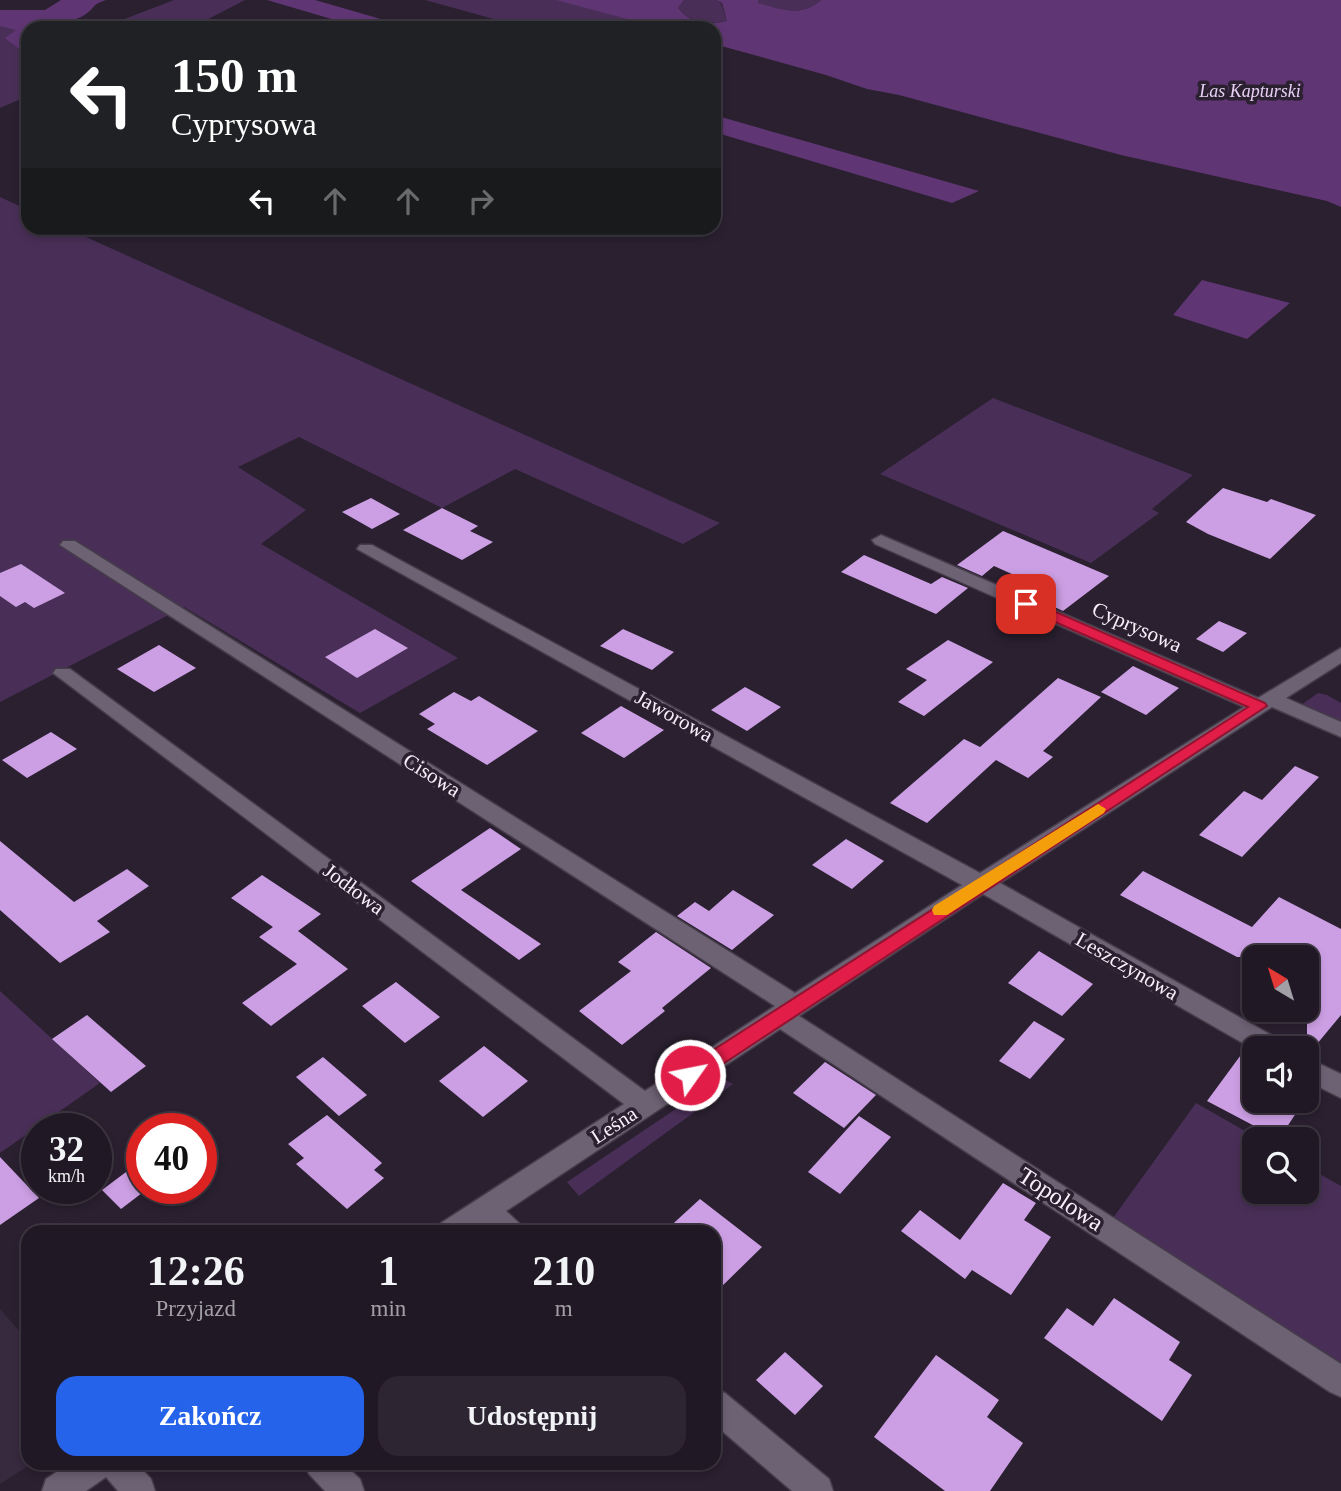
<!DOCTYPE html>
<html lang="pl">
<head>
<meta charset="utf-8">
<style>
	:root { --surface:#201824; --page:#2d2531; --text:#f1f3f6; --muted:#a2a0a6; --line:#3d3741; --accent:#2563eb }
	body { margin:0; font-family:"Times New Roman",serif; background:var(--page); color:var(--text); height:100vh; display:flex; flex-direction:column; font-size:26px; white-space:nowrap }
	* { box-sizing:border-box; margin:0 }
	p { font-size:23px; color:var(--muted) }
	.icon { flex:none; width:38px; height:38px; fill:none; stroke:currentColor; stroke-width:2; stroke-linecap:round; stroke-linejoin:round }
	.map { position:relative; flex:1; overflow:hidden }
	.details { position:absolute; left:21px; top:1225px; width:700px; height:245px; display:flex; flex-direction:column; background:var(--surface); border-radius:21px; box-shadow:0 4px 10px #0003,0 0 0 2px var(--line) }
	.details>* { flex:none }
	.guide { position:absolute; left:21px; top:21px; width:700px; height:214px; border-radius:21px; box-shadow:0 4px 10px #0003,0 0 0 2px var(--line); background:#202124; color:#fff; overflow:hidden }
	.needle { width:46px; rotate:322deg }
	.controls { position:absolute; left:1242px; top:945px; display:grid; gap:14px }
	.controls a { display:grid; place-items:center; width:77px; height:77px; border-radius:14px; background:var(--surface); box-shadow:0 4px 10px #0003,0 0 0 2px var(--line); font-size:35px }
	.speed { position:absolute; left:21px; top:1113px; display:flex; gap:14px; font-size:35px; font-weight:700; text-align:center }
	.speed>* { display:grid; place-content:center; width:91px; height:91px; border-radius:50%; background:var(--surface); box-shadow:0 4px 10px #0003,0 0 0 2px var(--line); line-height:1 }
	.speed small { font-size:18px; font-weight:400 }
	.speed .limit { border:10px solid #d22; background:#fff; color:#111 }
	.pin { position:absolute; display:grid; place-items:center; width:60px; height:60px; color:#fff; margin:-30px; border-radius:14px; box-shadow:0 4px 10px #0006 }
	.me { position:absolute; width:77px; margin:-38px; rotate:57deg; stroke-linejoin:round; filter:drop-shadow(0 0 5px #0008) }
	.turn { display:flex; align-items:center; gap:24px; height:147px; padding:0 35px; font-size:32px }
	.turn .icon { width:91px; height:91px; stroke-width:2.5 }
	.turn b { display:block; font-size:49px; line-height:60px }
	.lanes { display:flex; align-items:center; height:66px; padding:0 35px; background:#0003; justify-content:center; gap:35px; direction:ltr }
	.lanes .off { opacity:.35 }
	.eta { display:flex; justify-content:space-evenly; align-items:center; height:119px; text-align:center }
	.eta b { font-size:42px; font-weight:700; line-height:49px }
	.button { display:flex; gap:14px; margin-top:auto; padding:14px 35px }
	.button a { flex:1; height:80px; border-radius:21px; background:var(--accent); color:#fff; font-size:28px; font-weight:700; line-height:80px; text-align:center }
	.button a+a { background:var(--page); color:var(--text) }
	.map>svg:first-child { display:block }
	.built { fill:#37293e }
	.green { fill:#492f57 }
	.forest { fill:#5f3673 }
	.building { fill:#cc9fe4 }
	.lines { fill:none; stroke-linecap:round; stroke-linejoin:round }
	.minor-casing { stroke:#443c49; stroke-width:3 }
	.minor { fill:#6d6174; fill-rule:evenodd }
	.route { fill:#e11d48; stroke:#92132f; stroke-width:2 }
	.slow { fill:#f59e0b }
	.labels { text-anchor:middle; stroke-width:7; stroke-linejoin:round; paint-order:stroke }
	.far-park-label { font-size:18px; font-style:italic; fill:#e7d0f4; stroke:#2a2030 }
	.street-label { font-size:21px; fill:#f7f0fb; stroke:#2a2030 }
	.near-street-label { font-size:24px; fill:#f7f0fb; stroke:#2a2030 }
</style>
</head>
<body>
<div class="map">
<svg width="1341" height="1491" viewBox="0 0 1341 1491">
	<rect width="100%" height="100%" fill="#2a2030"/>
	<polygon class="built" points="0,1309 28,1341 28,1463 33,1463 0,1484"/>
	<g class="green">
		<polygon points="174,0 245,0 191,28 101,28"/>
		<polygon points="425,0 564,0 663,28 526,28"/>
		<path d="M684 0H716L721 3 727 21C707 24 692 24 678 8Z"/>
		<path d="M758 0H821C801 18 780 9 757 3Z"/>
		<polygon points="0,13 28,28 28,96 0,108"/>
		<polygon points="0,197 28,210 28,228 66,228 720,523 683,544 515,469 442,508 299,437 238,467 306,510 261,544 458,658 360,713 184,607 0,702"/>
		<polygon points="993,398 1193,475 1152,509 1159,513 1091,563 880,474"/>
		<polygon points="1318,693 1327,695 1341,703 1341,727 1297,708"/>
		<polygon points="0,991 100,1083 0,1153"/>
		<polygon points="722,1078 733,1084 579,1196 567,1182"/>
		<polygon points="1196,1103 1259,1139 1255,1139 1255,1192 1307,1192 1307,1167 1341,1186 1341,1367 1113,1218"/>
	</g>
	<g class="forest">
		<path d="M61 0H106C91 5 96 7 86 14 77 21 65 20 58 28H28V56L5 38 16 30 0 26V10H45Z"/>
		<polygon points="267,0 315,0 412,28 362,28"/>
		<path d="M556 0H684L678 8C691 24 707 25 727 21L722 3 716 0H758V3C781 9 801 18 821 0H1341V207L1327 201 1121 155 899 95 867 89 826 75 714 44V28H661Z"/>
		<polygon points="714,115 979,191 952,203 714,132"/>
		<polygon points="1202,280 1290,303 1247,339 1173,315"/>
	</g>
	<g class="building">
		<polygon points="1223,488 1267,502 1271,499 1316,515 1270,559 1208,534 1186,522"/>
		<polygon points="371,498 400,514 372,529 342,512"/>
		<polygon points="442,508 478,526 470,531 493,542 462,560 403,530"/>
		<polygon points="1003,531 1109,576 1063,611 1037,599 1048,590 994,566 982,576 957,565"/>
		<polygon points="864,555 931,584 942,577 968,588 936,614 841,572"/>
		<polygon points="21,564 65,593 34,608 25,602 16,607 0,596 0,573"/>
		<polygon points="1219,621 1247,633 1223,652 1196,639"/>
		<polygon points="375,629 408,648 357,678 325,657"/>
		<polygon points="623,629 674,652 652,670 600,646"/>
		<polygon points="948,640 993,662 924,716 898,702 927,680 906,669"/>
		<polygon points="159,645 196,668 154,692 117,669"/>
		<polygon points="1133,666 1179,688 1146,715 1101,692"/>
		<polygon points="1058,678 1101,697 1043,751 1053,757 1028,778 996,760 927,823 890,803 964,739 980,747"/>
		<polygon points="745,687 781,707 747,731 711,710"/>
		<polygon points="454,692 471,701 479,696 538,731 487,765 427,729 435,724 419,714"/>
		<polygon points="621,706 664,730 624,758 581,733"/>
		<polygon points="51,732 77,749 27,778 2,760"/>
		<polygon points="1295,766 1319,777 1242,857 1199,835 1244,791 1262,800"/>
		<polygon points="490,828 521,849 461,890 541,944 519,960 411,881"/>
		<polygon points="846,839 884,861 852,889 812,865"/>
		<polygon points="0,841 74,902 127,869 149,886 97,921 110,932 60,963 0,910"/>
		<polygon points="1143,871 1252,927 1279,897 1341,929 1341,1015 1307,1056 1307,957 1237,957 1120,895"/>
		<polygon points="262,875 321,914 298,931 348,969 271,1026 242,1003 297,964 259,937 273,927 231,898"/>
		<polygon points="733,890 774,915 732,950 677,916 695,902 709,911"/>
		<polygon points="656,932 711,968 662,1008 665,1011 622,1045 579,1011 631,971 618,962"/>
		<polygon points="1039,951 1093,984 1062,1016 1008,983"/>
		<polygon points="396,982 440,1017 405,1043 362,1006"/>
		<polygon points="87,1015 146,1066 111,1092 52,1039"/>
		<polygon points="1034,1021 1065,1039 1030,1079 999,1061"/>
		<polygon points="484,1046 528,1081 483,1117 439,1081"/>
		<polygon points="1246,1048 1255,1053 1255,1101 1304,1101 1279,1139 1207,1101"/>
		<polygon points="323,1057 367,1095 339,1116 296,1077"/>
		<polygon points="825,1062 876,1095 844,1128 793,1093"/>
		<polygon points="327,1115 382,1163 374,1170 384,1178 347,1209 296,1164 304,1158 288,1144"/>
		<polygon points="859,1116 891,1137 840,1194 808,1172"/>
		<polygon points="0,1157 39,1198 0,1225"/>
		<polygon points="142,1160 142,1193 121,1209 102,1190"/>
		<polygon points="1003,1183 1036,1203 1024,1220 1051,1237 1011,1295 972,1270 965,1279 901,1231 920,1210 960,1240"/>
		<polygon points="700,1199 762,1247 714,1294 714,1232 664,1232"/>
		<polygon points="1114,1298 1180,1342 1169,1360 1192,1375 1162,1421 1044,1338 1067,1308 1093,1326"/>
		<polygon points="785,1352 823,1386 795,1415 756,1380"/>
		<polygon points="936,1355 999,1400 987,1417 1023,1443 990,1491 945,1491 874,1437"/>
	</g>
	<g class="lines">
		<g class="minor-casing">
			<g id="minor">
				<polygon points="881,535 1258,698 1341,648 1341,663 1286,698 1341,722 1341,737 1272,707 1000,883 1282,1041 1286,1048 1255,1050 983,894 799,1016 1341,1364 1341,1397 1330,1392 780,1029 506,1211 519,1223 523,1232 489,1232 483,1227 475,1232 437,1232 441,1223 624,1104 53,673 56,669 70,669 645,1091 775,1006 60,545 63,541 75,541 795,993 962,885 357,549 360,545 372,545 980,873 1244,707 875,544 872,540"/>
				<polygon points="1307,1058 1341,1074 1341,1098 1307,1081"/>
				<polygon points="714,1389 725,1393 829,1479 833,1491 792,1491 714,1424"/>
				<polygon points="70,1463 136,1463 151,1479 155,1491 118,1491 106,1477 86,1491 42,1491 46,1479"/>
				<polygon points="304,1463 343,1463 360,1479 364,1491 325,1491 309,1474"/>
			</g>
		</g>
		<use href="#minor" class="minor"/>
	</g>
	<polygon class="route" points="1026,599 1265,703 1267,706 697,1081 690,1083 682,1081 680,1075 682,1070 1248,707 1021,607 1021,601"/>
	<polygon class="slow" points="1098,804 1106,809 1104,813 947,915 934,915 932,910 934,906"/>
	<g class="labels">
		<g class="far-park-label">
			<text x="1250" y="97">Las Kapturski</text>
		</g>
		<g class="street-label">
			<text transform="translate(1137 627) rotate(24)" y="7">Cyprysowa</text>
			<text transform="translate(674 716) rotate(29)" y="7">Jaworowa</text>
			<text transform="translate(432 775) rotate(32)" y="7">Cisowa</text>
			<text transform="translate(354 889) rotate(37)" y="7">Jodłowa</text>
			<text transform="translate(1127 966) rotate(30)" y="7">Leszczynowa</text>
			<text transform="translate(614 1125) rotate(-33)" y="7">Leśna</text>
		</g>
		<g class="near-street-label">
			<text transform="translate(1061 1199) rotate(33)" y="8">Topolowa</text>
		</g>
	</g>
</svg>
<div class="controls">
<a><svg class="needle" viewBox="-14 -14 28 28"><path d="M0-13l5 13h-10z" fill="#e53935"/><path d="M0 13l5-13h-10z" fill="#a2a0a6"/></svg></a>
<a><svg class="icon" aria-label="sound" viewBox="0 0 24 24"><path d="M4 9h4l5-4v14l-5-4H4zM17 9q2 3 0 6"/></svg></a>
<a><svg class="icon" aria-label="search" viewBox="0 0 24 24"><circle cx="10" cy="10" r="6"/><path d="M15 15l6 6"/></svg></a>
</div>
<div class="speed"><div>32<small>km/h</small></div><div class="limit">40</div></div>
<div class="pin" style="left:1026px;top:604px;background:#d93025"><svg class="icon" aria-label="arrive" viewBox="0 0 24 24"><path d="M6 21V4h12l-3 4 3 4H6"/></svg></div>
<svg class="me" style="left:690px;top:1075px" viewBox="-20 -20 40 40"><circle r="17" fill="#e11d48" stroke="#fff" stroke-width="3"/><path d="M0-11L8 9 0 5-8 9z" fill="#fff"/></svg>
<div class="guide">
<div class="turn"><svg class="icon" aria-label="left" viewBox="0 0 24 24"><path d="M17 20v-9H6M10 6l-5 5 5 5"/></svg><div><b>150 m</b>Cyprysowa</div></div>
<div class="lanes"><svg class="icon" aria-label="left" viewBox="0 0 24 24"><path d="M17 20v-9H6M10 6l-5 5 5 5"/></svg><svg class="icon off" aria-label="ahead" viewBox="0 0 24 24"><path d="M12 20V5M6 11l6-6 6 6"/></svg><svg class="icon off" aria-label="ahead" viewBox="0 0 24 24"><path d="M12 20V5M6 11l6-6 6 6"/></svg><svg class="icon off" aria-label="right" viewBox="0 0 24 24"><path d="M7 20v-9h11M14 6l5 5-5 5"/></svg></div>
</div>
<section class="details">
<div class="eta">
<div><b>12:26</b><p>Przyjazd</p></div>
<div><b>1</b><p>min</p></div>
<div><b>210</b><p>m</p></div>
</div>
<div class="button"><a>Zakończ</a><a>Udostępnij</a></div>
</section>
</div>
</body>
</html>
